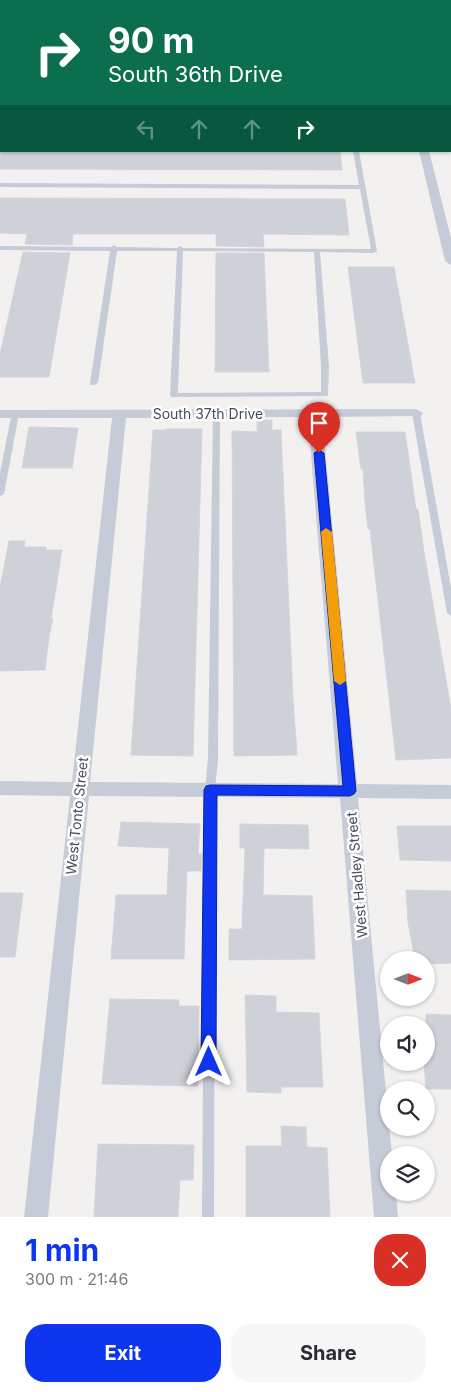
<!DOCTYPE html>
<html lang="en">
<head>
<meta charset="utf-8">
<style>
	:root { --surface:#fff; --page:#f7f7f7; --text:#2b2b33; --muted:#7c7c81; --accent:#0e35ef }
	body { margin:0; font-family:Inter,sans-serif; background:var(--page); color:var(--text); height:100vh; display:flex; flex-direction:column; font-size:19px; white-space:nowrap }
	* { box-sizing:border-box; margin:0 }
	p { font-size:16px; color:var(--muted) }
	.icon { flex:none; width:28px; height:28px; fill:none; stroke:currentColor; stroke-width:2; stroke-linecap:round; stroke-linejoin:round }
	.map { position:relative; height:1217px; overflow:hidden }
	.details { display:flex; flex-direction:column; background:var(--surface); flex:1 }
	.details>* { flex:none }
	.hud { position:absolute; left:0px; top:0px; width:451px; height:152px; box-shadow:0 1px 4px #0004; background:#0b6e4f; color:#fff; overflow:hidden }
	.needle { width:32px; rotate:90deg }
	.tools { position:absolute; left:380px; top:951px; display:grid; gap:10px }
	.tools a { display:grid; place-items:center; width:55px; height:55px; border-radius:50%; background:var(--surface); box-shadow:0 1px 4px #0004; font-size:25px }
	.pin { position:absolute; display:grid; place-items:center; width:42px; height:42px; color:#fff; margin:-51px -21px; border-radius:50% 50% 50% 0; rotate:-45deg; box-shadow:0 0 5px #0007 }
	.pin .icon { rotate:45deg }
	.me { position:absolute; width:55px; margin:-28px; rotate:0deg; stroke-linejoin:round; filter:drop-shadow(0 0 4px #0008) }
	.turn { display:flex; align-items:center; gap:18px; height:105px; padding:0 25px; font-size:22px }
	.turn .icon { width:65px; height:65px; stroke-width:2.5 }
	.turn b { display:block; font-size:35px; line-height:42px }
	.lanes { display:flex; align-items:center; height:48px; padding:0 25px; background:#0003; justify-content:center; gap:25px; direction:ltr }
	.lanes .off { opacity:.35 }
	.round { display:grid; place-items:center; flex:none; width:52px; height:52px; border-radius:20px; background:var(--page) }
	.head { display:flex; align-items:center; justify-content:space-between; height:85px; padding:0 25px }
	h1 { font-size:30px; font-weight:700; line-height:38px; color:var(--accent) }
	.primary-button { display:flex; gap:10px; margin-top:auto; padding:10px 25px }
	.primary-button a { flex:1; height:58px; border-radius:20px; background:var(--accent); color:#fff; font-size:20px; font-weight:700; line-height:58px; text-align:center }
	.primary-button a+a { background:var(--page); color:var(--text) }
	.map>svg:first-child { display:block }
	.building { fill:#cfd1d8; stroke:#d4d4dc }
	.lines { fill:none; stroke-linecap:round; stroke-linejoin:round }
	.lane { fill:#c6cbd8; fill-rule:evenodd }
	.street { fill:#c6cbd8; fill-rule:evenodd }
	.secondary { fill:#c2c7da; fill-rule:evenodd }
	.route { fill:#0e35ef; stroke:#09229b }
	.slow { fill:#f59e0b }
	.labels { text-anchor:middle; stroke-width:5; stroke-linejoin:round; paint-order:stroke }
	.street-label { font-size:14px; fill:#474d5f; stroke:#fff }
</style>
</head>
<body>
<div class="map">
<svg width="451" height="1217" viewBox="0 0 451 1217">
	<rect width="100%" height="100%" fill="#f3f1f0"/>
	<g class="building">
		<polygon points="0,151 340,151 342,170 0,169"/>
		<polygon points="0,198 345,199 349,235 263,234 264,247 216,246 216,234 73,234 72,245 25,244 27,234 0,233"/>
		<polygon points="23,252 70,253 49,377 0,377 0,354"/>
		<polygon points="216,253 264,253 269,372 215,372"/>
		<polygon points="348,267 394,267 415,383 363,383"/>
		<polygon points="257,420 272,420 272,430 281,430 293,699 297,755 234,756 232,431 257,432"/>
		<polygon points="29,427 78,428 72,468 22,468"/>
		<polygon points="166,429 202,429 193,756 131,755 153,430 166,430"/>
		<polygon points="356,432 405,432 416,509 418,509 424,552 451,709 451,758 396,760 370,529 368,529 365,503 363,469 361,469"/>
		<polygon points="9,541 25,541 24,547 46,547 46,550 62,550 51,619 53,619 49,637 45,670 0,671 0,587"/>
		<polygon points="121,822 200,824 198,854 202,854 201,871 187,871 184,959 111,959 116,895 167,895 169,848 118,846"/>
		<polygon points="240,824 308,825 309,849 264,848 263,895 312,896 315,959 229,960 229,929 242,929 245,848 240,848"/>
		<polygon points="397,826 451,826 451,861 400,860"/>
		<polygon points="406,890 451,891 451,963 426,964 426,960 415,960 408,922"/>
		<polygon points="0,893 23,893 15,957 0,957"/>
		<polygon points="245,995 276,996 276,1012 319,1013 323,1087 281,1087 281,1093 247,1092"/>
		<polygon points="110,999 179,1000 179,1006 199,1006 198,1086 102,1084"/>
		<polygon points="426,1014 451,1015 451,1089 426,1089 424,1062 426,1062"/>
		<polygon points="281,1126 306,1127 307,1147 327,1148 330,1217 246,1217 246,1146 282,1146"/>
		<polygon points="98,1144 194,1145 193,1180 180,1180 178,1217 94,1217"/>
	</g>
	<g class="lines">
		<g class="lane">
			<rect x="16" y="0" width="4" height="1"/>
			<rect x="178" y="0" width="4" height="1"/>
			<rect x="343" y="0" width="4" height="1"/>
			<polygon points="379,0 384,0 384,1 380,1"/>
			<rect x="0" y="54" width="1" height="6"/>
			<path d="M353 151H359L377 251 374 253 320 252 329 366 328 396 171 397 170 395 177 251H117L98 383 94 385H91L90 383 110 251 0 250V246L111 247 114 245 117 247 177 248 180 246 183 248 371 249 360 189 0 187V183L359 185ZM183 251 314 252 321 366V392L178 393Z"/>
			<polygon points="213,411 219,411 220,413 218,759 215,789 214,1217 202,1217 205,789 208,759"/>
			<polygon points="413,411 419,411 420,413 451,588 451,616 447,613 412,413"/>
			<polygon points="12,412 15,412 19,414 4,494 0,496 0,473"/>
		</g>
		<g class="street">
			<rect x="94" y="0" width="8" height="1"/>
			<rect x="254" y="0" width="8" height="1"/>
			<polygon points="419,151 429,151 451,238 451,265 445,261"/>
			<path d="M416 409 423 413 421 416 322 417 357 784 451 785V799L358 798 392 1155H389V1192H396L398 1217H374L340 798 89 796 48 1217H24L70 796 0 795V781L72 782 112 418H0V410ZM308 417 338 784 90 782 126 418Z"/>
		</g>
		<g class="secondary">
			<rect x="0" y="104" width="1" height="8"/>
			<rect x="450" y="106" width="1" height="8"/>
		</g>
	</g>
	<polygon class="route" points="319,450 324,453 356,791 354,794 350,796 217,795 216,1062 214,1066 209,1069 203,1066 201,1062 204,790 206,786 210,785 343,786 314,453"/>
	<polygon class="slow" points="326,528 332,532 346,681 340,685 334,681 321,532"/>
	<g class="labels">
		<g class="street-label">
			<text x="208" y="419">South 37th Drive</text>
			<text transform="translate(77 816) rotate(-84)" y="5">West Tonto Street</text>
			<text transform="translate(357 875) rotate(-95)" y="5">West Hadley Street</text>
		</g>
	</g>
</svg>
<div class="tools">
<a><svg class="needle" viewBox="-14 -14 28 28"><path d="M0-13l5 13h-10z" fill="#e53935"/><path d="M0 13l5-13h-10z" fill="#7c7c81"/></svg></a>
<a><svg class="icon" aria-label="sound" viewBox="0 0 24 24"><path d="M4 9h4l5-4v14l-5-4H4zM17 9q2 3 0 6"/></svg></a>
<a><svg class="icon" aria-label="search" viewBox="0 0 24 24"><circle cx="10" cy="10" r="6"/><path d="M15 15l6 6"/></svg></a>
<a><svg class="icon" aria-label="layers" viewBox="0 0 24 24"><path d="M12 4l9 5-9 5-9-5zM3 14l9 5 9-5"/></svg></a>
</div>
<div class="pin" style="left:319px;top:453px;background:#d93025"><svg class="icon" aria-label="arrive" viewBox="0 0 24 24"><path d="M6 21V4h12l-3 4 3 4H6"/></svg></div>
<svg class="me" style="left:209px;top:1062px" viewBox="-20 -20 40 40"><path d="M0-17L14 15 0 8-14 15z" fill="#0e35ef" stroke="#fff" stroke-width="4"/></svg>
<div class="hud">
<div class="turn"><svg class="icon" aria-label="right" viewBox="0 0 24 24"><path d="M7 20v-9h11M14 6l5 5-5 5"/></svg><div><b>90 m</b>South 36th Drive</div></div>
<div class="lanes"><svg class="icon off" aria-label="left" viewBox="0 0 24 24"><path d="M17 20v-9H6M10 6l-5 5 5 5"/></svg><svg class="icon off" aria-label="ahead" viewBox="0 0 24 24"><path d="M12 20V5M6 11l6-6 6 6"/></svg><svg class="icon off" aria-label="ahead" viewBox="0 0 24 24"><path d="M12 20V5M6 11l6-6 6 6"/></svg><svg class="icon" aria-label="right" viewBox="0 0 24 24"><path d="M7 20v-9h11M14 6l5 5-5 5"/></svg></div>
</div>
</div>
<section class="details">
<div class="head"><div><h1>1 min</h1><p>300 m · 21:46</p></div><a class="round" style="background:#d93025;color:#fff"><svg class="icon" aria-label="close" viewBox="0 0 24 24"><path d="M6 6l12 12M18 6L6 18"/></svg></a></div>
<div class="primary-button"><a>Exit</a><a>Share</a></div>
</section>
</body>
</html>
